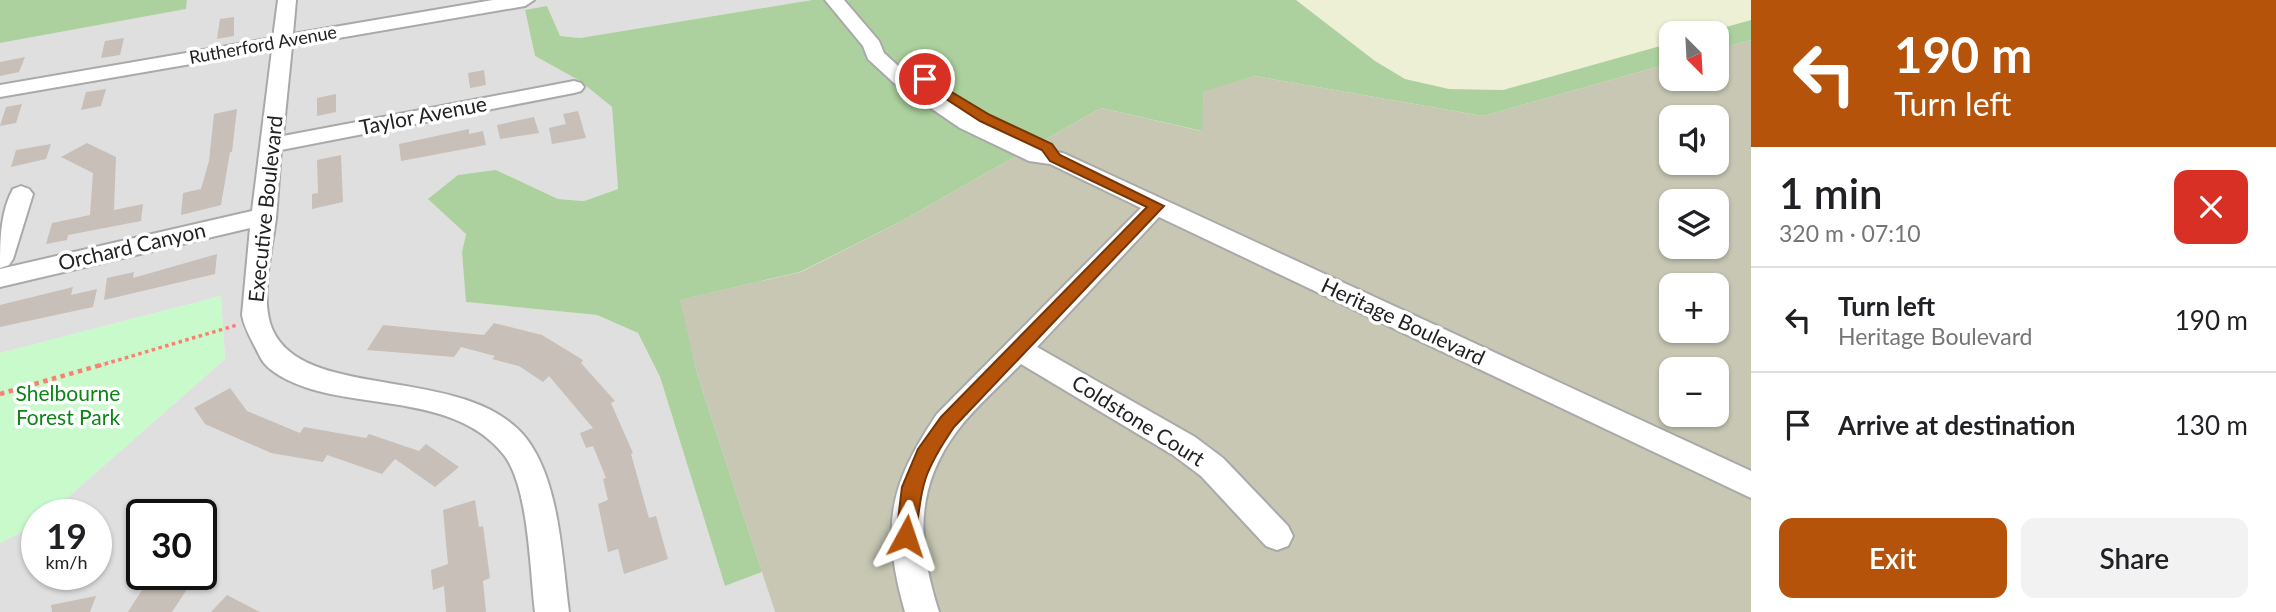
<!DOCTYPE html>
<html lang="en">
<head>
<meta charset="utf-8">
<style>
	:root { --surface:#fff; --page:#f2f2f2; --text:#202124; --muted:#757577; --line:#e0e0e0; --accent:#b45309 }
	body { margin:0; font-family:Lato,sans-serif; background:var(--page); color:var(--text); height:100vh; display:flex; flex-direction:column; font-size:26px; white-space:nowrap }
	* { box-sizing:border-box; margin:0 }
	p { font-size:23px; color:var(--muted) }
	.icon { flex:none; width:38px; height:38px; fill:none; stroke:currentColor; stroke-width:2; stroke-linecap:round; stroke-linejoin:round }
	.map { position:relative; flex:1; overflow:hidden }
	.panel { display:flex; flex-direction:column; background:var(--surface); width:525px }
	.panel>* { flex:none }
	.hud { background:#b45309; color:#fff; overflow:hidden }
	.needle { width:46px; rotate:156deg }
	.controls { position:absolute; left:1659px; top:21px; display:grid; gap:14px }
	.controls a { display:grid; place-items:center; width:70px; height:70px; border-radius:14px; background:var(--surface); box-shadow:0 2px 5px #0004; font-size:35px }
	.speed { position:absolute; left:21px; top:499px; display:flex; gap:14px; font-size:35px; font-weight:700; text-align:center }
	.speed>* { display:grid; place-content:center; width:91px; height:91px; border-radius:50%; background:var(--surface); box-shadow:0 2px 5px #0004; line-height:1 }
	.speed small { font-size:18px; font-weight:400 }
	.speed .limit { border:4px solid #111; border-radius:10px; background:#fff; color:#111 }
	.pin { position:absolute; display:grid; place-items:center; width:60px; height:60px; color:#fff; margin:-30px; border:4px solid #fff; border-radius:50%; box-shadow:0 2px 7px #0007 }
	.me { position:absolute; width:77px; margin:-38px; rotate:5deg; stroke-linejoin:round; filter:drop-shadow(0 0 5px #0008) }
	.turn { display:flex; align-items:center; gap:24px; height:147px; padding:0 28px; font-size:32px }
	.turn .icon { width:91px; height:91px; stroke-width:2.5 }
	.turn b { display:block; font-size:49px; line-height:60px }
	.round { display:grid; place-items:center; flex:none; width:74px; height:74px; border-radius:14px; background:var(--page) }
	.headline { display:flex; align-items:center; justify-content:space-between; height:119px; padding:0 28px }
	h1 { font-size:42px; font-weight:600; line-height:52px }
	.primary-button { display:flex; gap:14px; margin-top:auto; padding:14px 28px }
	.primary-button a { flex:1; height:80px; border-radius:14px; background:var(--accent); color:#fff; font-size:28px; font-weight:600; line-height:80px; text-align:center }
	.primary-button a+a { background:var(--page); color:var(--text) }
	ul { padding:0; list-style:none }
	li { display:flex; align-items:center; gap:21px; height:105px; padding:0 28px; border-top:2px solid var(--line) }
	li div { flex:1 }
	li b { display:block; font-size:26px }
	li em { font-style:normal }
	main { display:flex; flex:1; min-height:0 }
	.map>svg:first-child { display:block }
	.residential { fill:#e0dfdf; fill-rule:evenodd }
	.construction { fill:#c7c7b4; fill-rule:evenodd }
	.farmland { fill:#eef0d5 }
	.forest { fill:#add19e }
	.park { fill:#c8facc }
	.building { fill:#c7bfb8 }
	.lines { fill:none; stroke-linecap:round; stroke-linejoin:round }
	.minor-casing { stroke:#a9a9a9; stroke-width:4 }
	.path-far1 { stroke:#fa8072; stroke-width:3.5; stroke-dasharray:3.5 3.5; stroke-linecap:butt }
	.path { stroke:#fa8072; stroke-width:4.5; stroke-dasharray:4.5 4.5; stroke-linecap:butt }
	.minor { fill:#fff; fill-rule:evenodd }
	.route { fill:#b45309; stroke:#753606; stroke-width:2 }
	.labels { text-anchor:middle; stroke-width:7; stroke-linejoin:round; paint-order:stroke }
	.far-street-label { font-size:18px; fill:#222; stroke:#fff }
	.street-label { font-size:21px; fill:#222; stroke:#fff }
	.park-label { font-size:21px; fill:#0c8416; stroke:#fff }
</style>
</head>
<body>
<main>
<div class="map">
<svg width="1751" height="612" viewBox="0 0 1751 612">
	<rect width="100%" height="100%" fill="#f2efe9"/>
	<path class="residential" d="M187 0H812L580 38 560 36 525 10 535 56 580 81 612 107 618 189 584 201 558 199 496 170 466 234 462 252 467 302 597 315 638 333 660 377 725 586 762 572 775 612H0V543L37 524V574H96V514H49L225 359 221 296 0 353V43L185 9ZM142 514H201V574H142Z"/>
	<path class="construction" d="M1751 40V612H775L697 373 679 300 801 272 900 222 1101 108 1201 131 1204 90 1255 76 1483 116 1671 63V79H1717V50ZM1671 117H1717V163H1671ZM1671 201H1717V247H1671ZM1671 285H1717V331H1671ZM1671 369H1717V415H1671Z"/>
	<polygon class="farmland" points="1296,0 1751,0 1751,20 1704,33 1671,33 1671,43 1503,90 1449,89 1405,79 1375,61"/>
	<g class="forest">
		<polygon points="0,0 187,0 186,9 0,43"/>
		<polygon points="812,0 1296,0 1375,61 1405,79 1449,89 1503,90 1671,43 1671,63 1483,116 1255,76 1204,91 1202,131 1101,108 900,222 800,272 680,300 697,373 762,572 725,586 660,377 638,333 597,315 466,302 462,252 466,234 428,199 458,175 496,170 558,199 584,201 618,189 612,107 580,81 535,56 525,10 547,6 560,36 580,38"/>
		<polygon points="1751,20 1751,40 1717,50 1717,33 1704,33"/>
	</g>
	<polygon class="park" points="221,296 225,359 49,514 37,514 37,524 0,543 0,353"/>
	<g class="building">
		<polygon points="234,17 234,36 217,39 220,19"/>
		<polygon points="124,38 120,55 101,58 105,41"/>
		<polygon points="25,57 19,72 0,76 0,62"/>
		<polygon points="484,70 486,85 470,88 468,73"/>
		<polygon points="106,89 101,106 81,110 86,92"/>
		<polygon points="336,94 336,112 317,116 317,98"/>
		<polygon points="22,104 16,123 0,126 6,107"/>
		<polygon points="237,109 232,152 230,152 221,205 181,215 183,193 201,189 209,161 214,114"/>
		<polygon points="578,111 586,138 552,144 549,128 566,124 563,114"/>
		<polygon points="534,117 539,133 500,139 497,125"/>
		<polygon points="469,129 469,134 483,131 486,145 401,161 399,144"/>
		<polygon points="87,143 116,157 114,210 143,204 141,221 68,235 67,240 46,244 52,223 90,215 93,173 61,157"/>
		<polygon points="51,144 46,159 11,167 16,150"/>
		<polygon points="341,155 343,202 312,209 312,194 318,193 317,160"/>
		<polygon points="217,254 215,274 104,300 107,278 134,272 133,278"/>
		<polygon points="73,287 71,295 97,289 93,307 0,327 0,305"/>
		<polygon points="494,323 542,335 583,360 581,363 615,401 611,403 633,453 631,454 649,518 656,516 668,559 624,574 618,549 608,552 598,504 608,500 603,479 606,478 593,446 586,448 580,433 593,428 549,376 543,382 519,366 492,359 495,356 461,347 454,357 367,350 383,325 484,335"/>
		<polygon points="230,388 247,411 300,433 304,427 366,438 369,434 419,451 426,444 459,467 435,487 395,459 382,474 327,455 323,462 271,453 205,424 194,408"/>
		<polygon points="475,500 479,527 483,526 490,578 483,581 486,612 446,612 444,586 433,590 431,570 448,564 443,510"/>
		<polygon points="147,582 189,586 172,612 128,612"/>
		<polygon points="227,595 260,612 211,612"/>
		<polygon points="96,596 90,612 52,612 51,605"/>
	</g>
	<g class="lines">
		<g class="minor-casing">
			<g id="minor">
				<path d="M278 0H296L293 34 493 0H534L525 6 292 46 283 136 574 81 581 83 584 87 581 91 574 93 281 150C279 172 278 197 276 218 272 250 261 291 270 323 295 405 465 361 526 438 560 482 562 559 569 612H535C530 572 529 487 504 455 459 398 374 408 311 389 295 384 275 376 264 363 260 358 257 350 254 345 249 335 244 326 242 315L250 228 0 287V269L252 211 272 50 0 97V85L273 38Z"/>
				<path d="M825 0H844L879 41 884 53 908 75 976 118 1042 150 1063 153 1751 471V498L1159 217 1037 347 1195 437 1223 458 1288 526 1293 536 1288 546 1277 550 1266 546 1201 476 1173 455 1021 364C1000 386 975 407 957 431 913 490 918 546 939 612H905C881 527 888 487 937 414L1141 208 1050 164 1029 161 960 128 894 83 868 59 863 46Z"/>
				<path d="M21 186 29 189 33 194 13 259 9 265 0 268C0 241 0 213 13 189Z"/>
			</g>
		</g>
		<polyline class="path-far1" points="98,366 237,325"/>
		<polyline class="path" points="0,394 104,364"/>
		<use href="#minor" class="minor"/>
	</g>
	<path class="route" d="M925 76 990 115 1052 144 1060 155 1164 206 954 427C924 471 921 484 916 536L913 542 906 545 899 542 896 536 902 487 918 449 941 417 1147 207 1050 161 1042 150 980 121 920 82V77Z"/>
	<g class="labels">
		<g class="far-street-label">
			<text transform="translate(263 45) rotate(-10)" y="6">Rutherford Avenue</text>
		</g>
		<g class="street-label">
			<text transform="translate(423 116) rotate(-11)" y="7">Taylor Avenue</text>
			<text transform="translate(266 209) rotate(-84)" y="7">Executive Boulevard</text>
			<text transform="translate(132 247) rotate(-13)" y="7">Orchard Canyon</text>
			<text transform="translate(1403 322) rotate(25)" y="7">Heritage Boulevard</text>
			<text transform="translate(1138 421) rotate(32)" y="7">Coldstone Court</text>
		</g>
		<g class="park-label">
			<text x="68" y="401">Shelbourne<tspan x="68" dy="24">Forest Park</tspan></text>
		</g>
	</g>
</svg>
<div class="controls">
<a><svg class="needle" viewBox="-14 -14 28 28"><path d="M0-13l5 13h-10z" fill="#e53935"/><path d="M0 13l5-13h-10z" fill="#757577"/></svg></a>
<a><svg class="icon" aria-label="sound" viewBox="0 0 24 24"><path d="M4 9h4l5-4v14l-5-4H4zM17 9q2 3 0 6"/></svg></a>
<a><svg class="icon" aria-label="layers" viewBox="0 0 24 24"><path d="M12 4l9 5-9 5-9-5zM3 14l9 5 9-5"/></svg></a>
<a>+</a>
<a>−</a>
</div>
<div class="speed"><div>19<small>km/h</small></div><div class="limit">30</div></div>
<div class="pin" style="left:925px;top:79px;background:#d93025"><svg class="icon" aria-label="arrive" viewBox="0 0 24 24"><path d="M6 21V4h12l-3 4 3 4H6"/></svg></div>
<svg class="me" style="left:906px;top:536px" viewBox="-20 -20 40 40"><path d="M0-17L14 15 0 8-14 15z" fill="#b45309" stroke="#fff" stroke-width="4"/></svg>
</div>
<section class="panel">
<div class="hud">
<div class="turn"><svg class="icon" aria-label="left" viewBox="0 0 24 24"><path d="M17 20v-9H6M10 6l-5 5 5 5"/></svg><div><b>190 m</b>Turn left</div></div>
</div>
<div class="headline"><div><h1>1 min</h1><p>320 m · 07:10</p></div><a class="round" style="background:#d93025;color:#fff"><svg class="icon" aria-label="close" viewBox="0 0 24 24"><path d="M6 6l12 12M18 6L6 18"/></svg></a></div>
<ul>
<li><svg class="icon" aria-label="left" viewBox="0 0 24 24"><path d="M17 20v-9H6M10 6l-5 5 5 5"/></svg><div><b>Turn left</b><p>Heritage Boulevard</p></div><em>190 m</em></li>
<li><svg class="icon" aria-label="arrive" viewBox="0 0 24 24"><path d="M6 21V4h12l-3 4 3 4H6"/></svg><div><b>Arrive at destination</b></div><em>130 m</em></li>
</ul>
<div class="primary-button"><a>Exit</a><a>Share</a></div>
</section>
</main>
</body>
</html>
